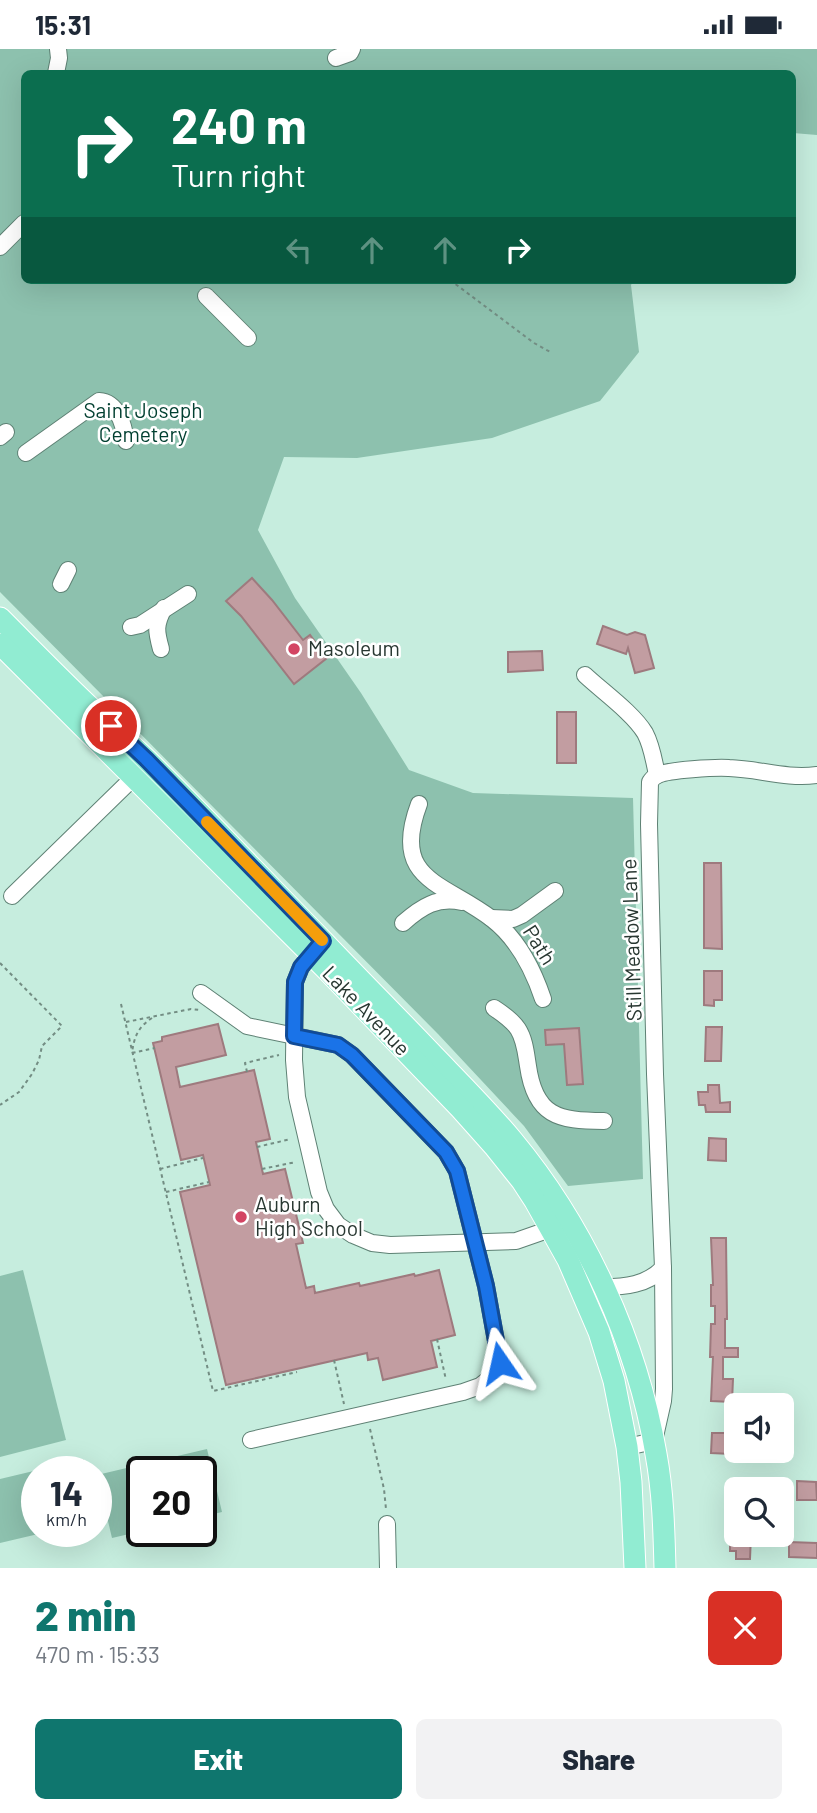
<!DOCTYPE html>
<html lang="en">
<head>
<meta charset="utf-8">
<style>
	:root { --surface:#fff; --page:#f2f2f3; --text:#1f2937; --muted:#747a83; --accent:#0f766e }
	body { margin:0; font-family:Barlow,sans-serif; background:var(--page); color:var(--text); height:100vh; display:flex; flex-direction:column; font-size:26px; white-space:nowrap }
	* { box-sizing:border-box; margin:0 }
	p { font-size:23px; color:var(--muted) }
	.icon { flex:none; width:38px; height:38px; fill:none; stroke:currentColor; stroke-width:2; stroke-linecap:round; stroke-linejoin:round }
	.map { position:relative; height:1519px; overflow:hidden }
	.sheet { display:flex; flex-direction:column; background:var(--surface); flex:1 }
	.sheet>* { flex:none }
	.banner { position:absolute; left:21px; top:21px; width:775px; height:214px; border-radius:10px; box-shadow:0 7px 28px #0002; background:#0b6e4f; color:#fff; overflow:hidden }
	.tools { position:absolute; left:724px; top:1344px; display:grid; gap:14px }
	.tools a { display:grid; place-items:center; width:70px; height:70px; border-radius:10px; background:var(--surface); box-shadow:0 7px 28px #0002; font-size:35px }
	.speed { position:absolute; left:21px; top:1407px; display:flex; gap:14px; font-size:35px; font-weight:700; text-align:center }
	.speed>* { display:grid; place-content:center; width:91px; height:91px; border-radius:50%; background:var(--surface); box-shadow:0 7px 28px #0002; line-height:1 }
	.speed small { font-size:18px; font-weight:400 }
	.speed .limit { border:4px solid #111; border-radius:10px; background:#fff; color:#111 }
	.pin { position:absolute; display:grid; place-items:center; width:60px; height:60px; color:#fff; margin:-30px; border:4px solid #fff; border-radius:50%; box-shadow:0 2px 7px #0007 }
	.me { position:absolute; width:77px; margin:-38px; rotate:349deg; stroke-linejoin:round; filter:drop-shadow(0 0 5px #0008) }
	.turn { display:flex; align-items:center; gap:24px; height:147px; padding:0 35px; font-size:32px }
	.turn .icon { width:91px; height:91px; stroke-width:2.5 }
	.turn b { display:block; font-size:49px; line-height:60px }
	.lanes { display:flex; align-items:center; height:66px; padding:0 35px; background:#0003; justify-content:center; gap:35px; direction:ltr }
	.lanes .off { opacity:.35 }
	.round { display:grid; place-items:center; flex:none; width:74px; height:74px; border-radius:10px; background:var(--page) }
	.summary { display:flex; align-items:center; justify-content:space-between; height:119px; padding:0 35px }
	h1 { font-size:42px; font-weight:800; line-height:52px; color:var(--accent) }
	.action { display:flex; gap:14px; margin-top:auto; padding:14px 35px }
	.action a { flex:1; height:80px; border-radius:10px; background:var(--accent); color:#fff; font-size:28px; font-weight:800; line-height:80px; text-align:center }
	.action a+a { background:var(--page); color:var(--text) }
	.status { display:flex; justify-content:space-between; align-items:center; height:49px; padding:0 35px; background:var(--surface); direction:ltr }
	.status svg { height:19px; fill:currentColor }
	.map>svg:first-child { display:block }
	.green { fill:#8dc1ae }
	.building { fill:#c29da1; stroke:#9e7a7e; stroke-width:2 }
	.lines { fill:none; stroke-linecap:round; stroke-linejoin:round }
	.minor-casing { stroke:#5e8174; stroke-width:18 }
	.major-casing { stroke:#fff; stroke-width:23 }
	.path { stroke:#738d83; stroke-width:2; stroke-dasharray:3.5 3.5; stroke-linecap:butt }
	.minor { stroke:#fff; stroke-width:16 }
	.major { stroke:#91ecd2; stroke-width:21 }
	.route-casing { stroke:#114b97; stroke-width:18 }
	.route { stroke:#1a73e8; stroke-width:12 }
	.slow { stroke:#f59e0b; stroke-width:12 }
	.poi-dot { fill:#d34463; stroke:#fff; stroke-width:2.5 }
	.labels { text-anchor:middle; stroke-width:5; stroke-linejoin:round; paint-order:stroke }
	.park-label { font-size:21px; fill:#013f30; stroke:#fff }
	.poi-label { font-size:21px; fill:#283731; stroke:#fff; text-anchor:start }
	.street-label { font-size:21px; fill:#283731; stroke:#fff }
</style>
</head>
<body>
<div class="status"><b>15:31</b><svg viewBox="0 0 49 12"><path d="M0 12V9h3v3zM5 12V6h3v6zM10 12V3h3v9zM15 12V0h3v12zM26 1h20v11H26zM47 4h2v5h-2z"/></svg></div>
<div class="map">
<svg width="817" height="1519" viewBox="0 0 817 1519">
	<rect width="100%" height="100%" fill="#c6edde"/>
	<g class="green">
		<polygon points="0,0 817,0 817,86 793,84 793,24 24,24 24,231 634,231 631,236 639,303 600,352 492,389 357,409 284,408 258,481 295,549 361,644 409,721 473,744 633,749 643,1130 568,1137 524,1077 438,985 0,543"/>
		<polygon points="23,1221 66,1391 0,1408 0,1227"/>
		<polygon points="207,1400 222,1463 201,1468 201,1423 142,1423 142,1482 112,1489 97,1426"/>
		<polygon points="84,1410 87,1423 37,1423 37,1482 51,1482 0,1494 0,1430"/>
	</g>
	<g class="building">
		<polygon points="252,529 272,551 303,591 310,586 327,609 294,635 241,567 226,552"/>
		<polygon points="603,577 627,586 635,583 645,586 654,619 635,624 628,599 626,605 597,595"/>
		<polygon points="542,602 543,621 508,623 508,603"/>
		<rect x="557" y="663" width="19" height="51"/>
		<polygon points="704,814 721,814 722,900 704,899"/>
		<polygon points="704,922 722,922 722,951 714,951 714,957 704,956"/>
		<polygon points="218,975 226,1006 176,1018 180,1038 254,1021 270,1090 256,1093 263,1125 285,1120 303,1194 296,1195 306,1239 314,1237 315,1244 359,1234 360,1237 414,1225 415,1227 439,1221 455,1286 431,1292 437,1318 383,1331 378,1309 368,1311 367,1304 226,1336 180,1143 210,1136 203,1106 181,1111 153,994 162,992 162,988"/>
		<polygon points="706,978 722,978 721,1012 705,1012"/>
		<polygon points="579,979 583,1035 567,1036 564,995 546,996 545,981"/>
		<polygon points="708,1036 719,1036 720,1054 730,1053 730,1063 706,1063 705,1056 699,1056 698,1043 708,1043"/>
		<polygon points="709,1089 726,1090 726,1112 708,1111"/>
		<polygon points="711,1189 726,1189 727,1270 725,1270 725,1299 738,1299 738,1308 723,1308 723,1330 733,1330 732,1353 711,1352 713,1308 710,1308 711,1275 715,1275 715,1257 711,1257 711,1236 713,1236"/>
		<polygon points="712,1384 737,1384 737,1398 733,1398 732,1405 711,1404"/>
		<polygon points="797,1432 816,1433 817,1451 797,1451"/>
		<polygon points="729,1464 737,1464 737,1486 751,1486 750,1510 736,1510 736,1502 730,1502 730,1494 728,1494"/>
		<polygon points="789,1493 817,1494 817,1509 789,1508"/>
	</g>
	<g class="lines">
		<g class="minor-casing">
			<g id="minor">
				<polyline points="336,9 350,4 352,0"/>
				<polyline points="56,24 59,9 58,0"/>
				<polyline points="0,198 24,174"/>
				<polyline points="206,247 248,289"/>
				<polyline points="0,388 6,383"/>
				<path d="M26 404 99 352C118 353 124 377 126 392"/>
				<polyline points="61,535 68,521"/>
				<polyline points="131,578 140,576 188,545"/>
				<path d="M161 600C156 582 155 576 164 559"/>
				<path d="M585 626C602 642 633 664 645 684 652 697 654 712 657 726"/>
				<path d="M419 755C390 832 444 833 492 870 518 890 533 920 543 950"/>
				<polyline points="12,847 134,728 139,721"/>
				<polyline points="491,869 513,870 522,866 555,842"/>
				<path d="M403 874C421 858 438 847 462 853"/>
				<polyline points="317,899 301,918 295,933 294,1011 297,1048 319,1143 326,1160 338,1176 353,1186 372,1194 390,1196 516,1192 559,1177"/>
				<polyline points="201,944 247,977 338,996 352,1006 446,1103 457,1122 486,1237 500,1314 494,1326 480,1337 463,1343 251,1391"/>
				<path d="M494 959C503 965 512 971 518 980 525 991 526 1005 528 1017 535 1067 558 1072 604 1072"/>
				<path d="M603 1238C625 1238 647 1236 663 1219"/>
				<path d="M627 1398 654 1392 663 1352 664 1340 663 1219 655 1025 649 775 650 733C653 729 653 728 658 726 667 721 717 718 729 719 760 720 785 730 817 726"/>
				<polyline points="387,1475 388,1519"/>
			</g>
		</g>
		<g class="major-casing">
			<g id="major">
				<path d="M0 569C31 600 62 632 94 662 112 678 130 694 147 711 207 770 264 832 323 892 360 931 398 969 435 1008 462 1036 489 1063 513 1092 586 1180 637 1293 656 1405 663 1443 664 1481 665 1519"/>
				<polyline points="0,595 329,923 461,1060 494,1097 522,1132 535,1152 568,1211 599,1283 614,1332 627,1398 631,1433 635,1519"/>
			</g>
		</g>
		<g class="path">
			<polyline points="450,231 534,294 552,304"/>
			<polyline points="0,914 62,977 42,997 39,1011 32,1025 19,1043 0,1056"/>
			<polyline points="121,955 213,1342 297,1323"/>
			<path d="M152 969C138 978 134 988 132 1004L155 999"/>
			<polyline points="126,973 191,960 200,961"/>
			<polyline points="247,1023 245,1014 279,1006"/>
			<polyline points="257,1098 291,1090"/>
			<polyline points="160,1120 203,1109"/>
			<polyline points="262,1120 296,1113"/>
			<polyline points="166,1143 209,1133"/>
			<polyline points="437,1290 446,1331"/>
			<polyline points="334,1311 344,1355"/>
			<polyline points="370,1380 384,1440 386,1460"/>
		</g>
		<use href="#minor" class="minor"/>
		<use href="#major" class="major"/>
	</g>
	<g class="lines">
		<g class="route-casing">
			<polyline id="route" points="111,677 146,710 323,892 301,918 295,933 294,987 338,996 352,1006 446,1103 457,1122 486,1237 500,1314"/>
		</g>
		<use href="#route" class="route"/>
		<polyline class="slow" points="207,773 322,891"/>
	</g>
	<g class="poi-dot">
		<circle cx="294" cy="600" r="7"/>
		<circle cx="241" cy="1168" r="7"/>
	</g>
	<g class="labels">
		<g class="park-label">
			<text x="143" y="369">Saint Joseph<tspan x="143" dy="24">Cemetery</tspan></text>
		</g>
		<g class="poi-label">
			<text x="308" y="607">Masoleum</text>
			<text x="255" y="1163">Auburn<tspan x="255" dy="24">High School</tspan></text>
		</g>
		<g class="street-label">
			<text transform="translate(632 891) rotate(-92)" y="7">Still Meadow Lane</text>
			<text transform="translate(539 896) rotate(58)" y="7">Path</text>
			<text transform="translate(366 962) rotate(46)" y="7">Lake Avenue</text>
		</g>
	</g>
</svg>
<div class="tools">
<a><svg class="icon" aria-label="sound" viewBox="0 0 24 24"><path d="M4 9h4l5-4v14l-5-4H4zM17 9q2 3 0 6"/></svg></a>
<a><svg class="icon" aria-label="search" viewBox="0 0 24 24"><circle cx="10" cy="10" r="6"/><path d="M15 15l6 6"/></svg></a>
</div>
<div class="speed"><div>14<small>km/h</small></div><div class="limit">20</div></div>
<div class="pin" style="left:111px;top:677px;background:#d93025"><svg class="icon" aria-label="arrive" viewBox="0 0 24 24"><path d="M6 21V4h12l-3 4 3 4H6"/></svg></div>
<svg class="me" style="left:500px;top:1314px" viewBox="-20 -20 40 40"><path d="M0-17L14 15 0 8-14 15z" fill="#1a73e8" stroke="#fff" stroke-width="4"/></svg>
<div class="banner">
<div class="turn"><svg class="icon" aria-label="right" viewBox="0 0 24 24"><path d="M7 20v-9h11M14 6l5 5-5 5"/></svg><div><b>240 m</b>Turn right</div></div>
<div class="lanes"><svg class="icon off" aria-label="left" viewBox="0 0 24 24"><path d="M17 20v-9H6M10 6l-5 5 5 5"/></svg><svg class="icon off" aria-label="ahead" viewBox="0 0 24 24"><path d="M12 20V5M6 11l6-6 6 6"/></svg><svg class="icon off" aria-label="ahead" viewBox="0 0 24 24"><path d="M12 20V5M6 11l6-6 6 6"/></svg><svg class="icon" aria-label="right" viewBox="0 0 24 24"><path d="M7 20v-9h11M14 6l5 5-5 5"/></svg></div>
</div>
</div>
<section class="sheet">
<div class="summary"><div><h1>2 min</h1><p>470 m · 15:33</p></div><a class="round" style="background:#d93025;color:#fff"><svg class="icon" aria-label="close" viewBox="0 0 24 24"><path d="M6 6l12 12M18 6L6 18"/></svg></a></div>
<div class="action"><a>Exit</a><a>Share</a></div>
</section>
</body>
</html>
